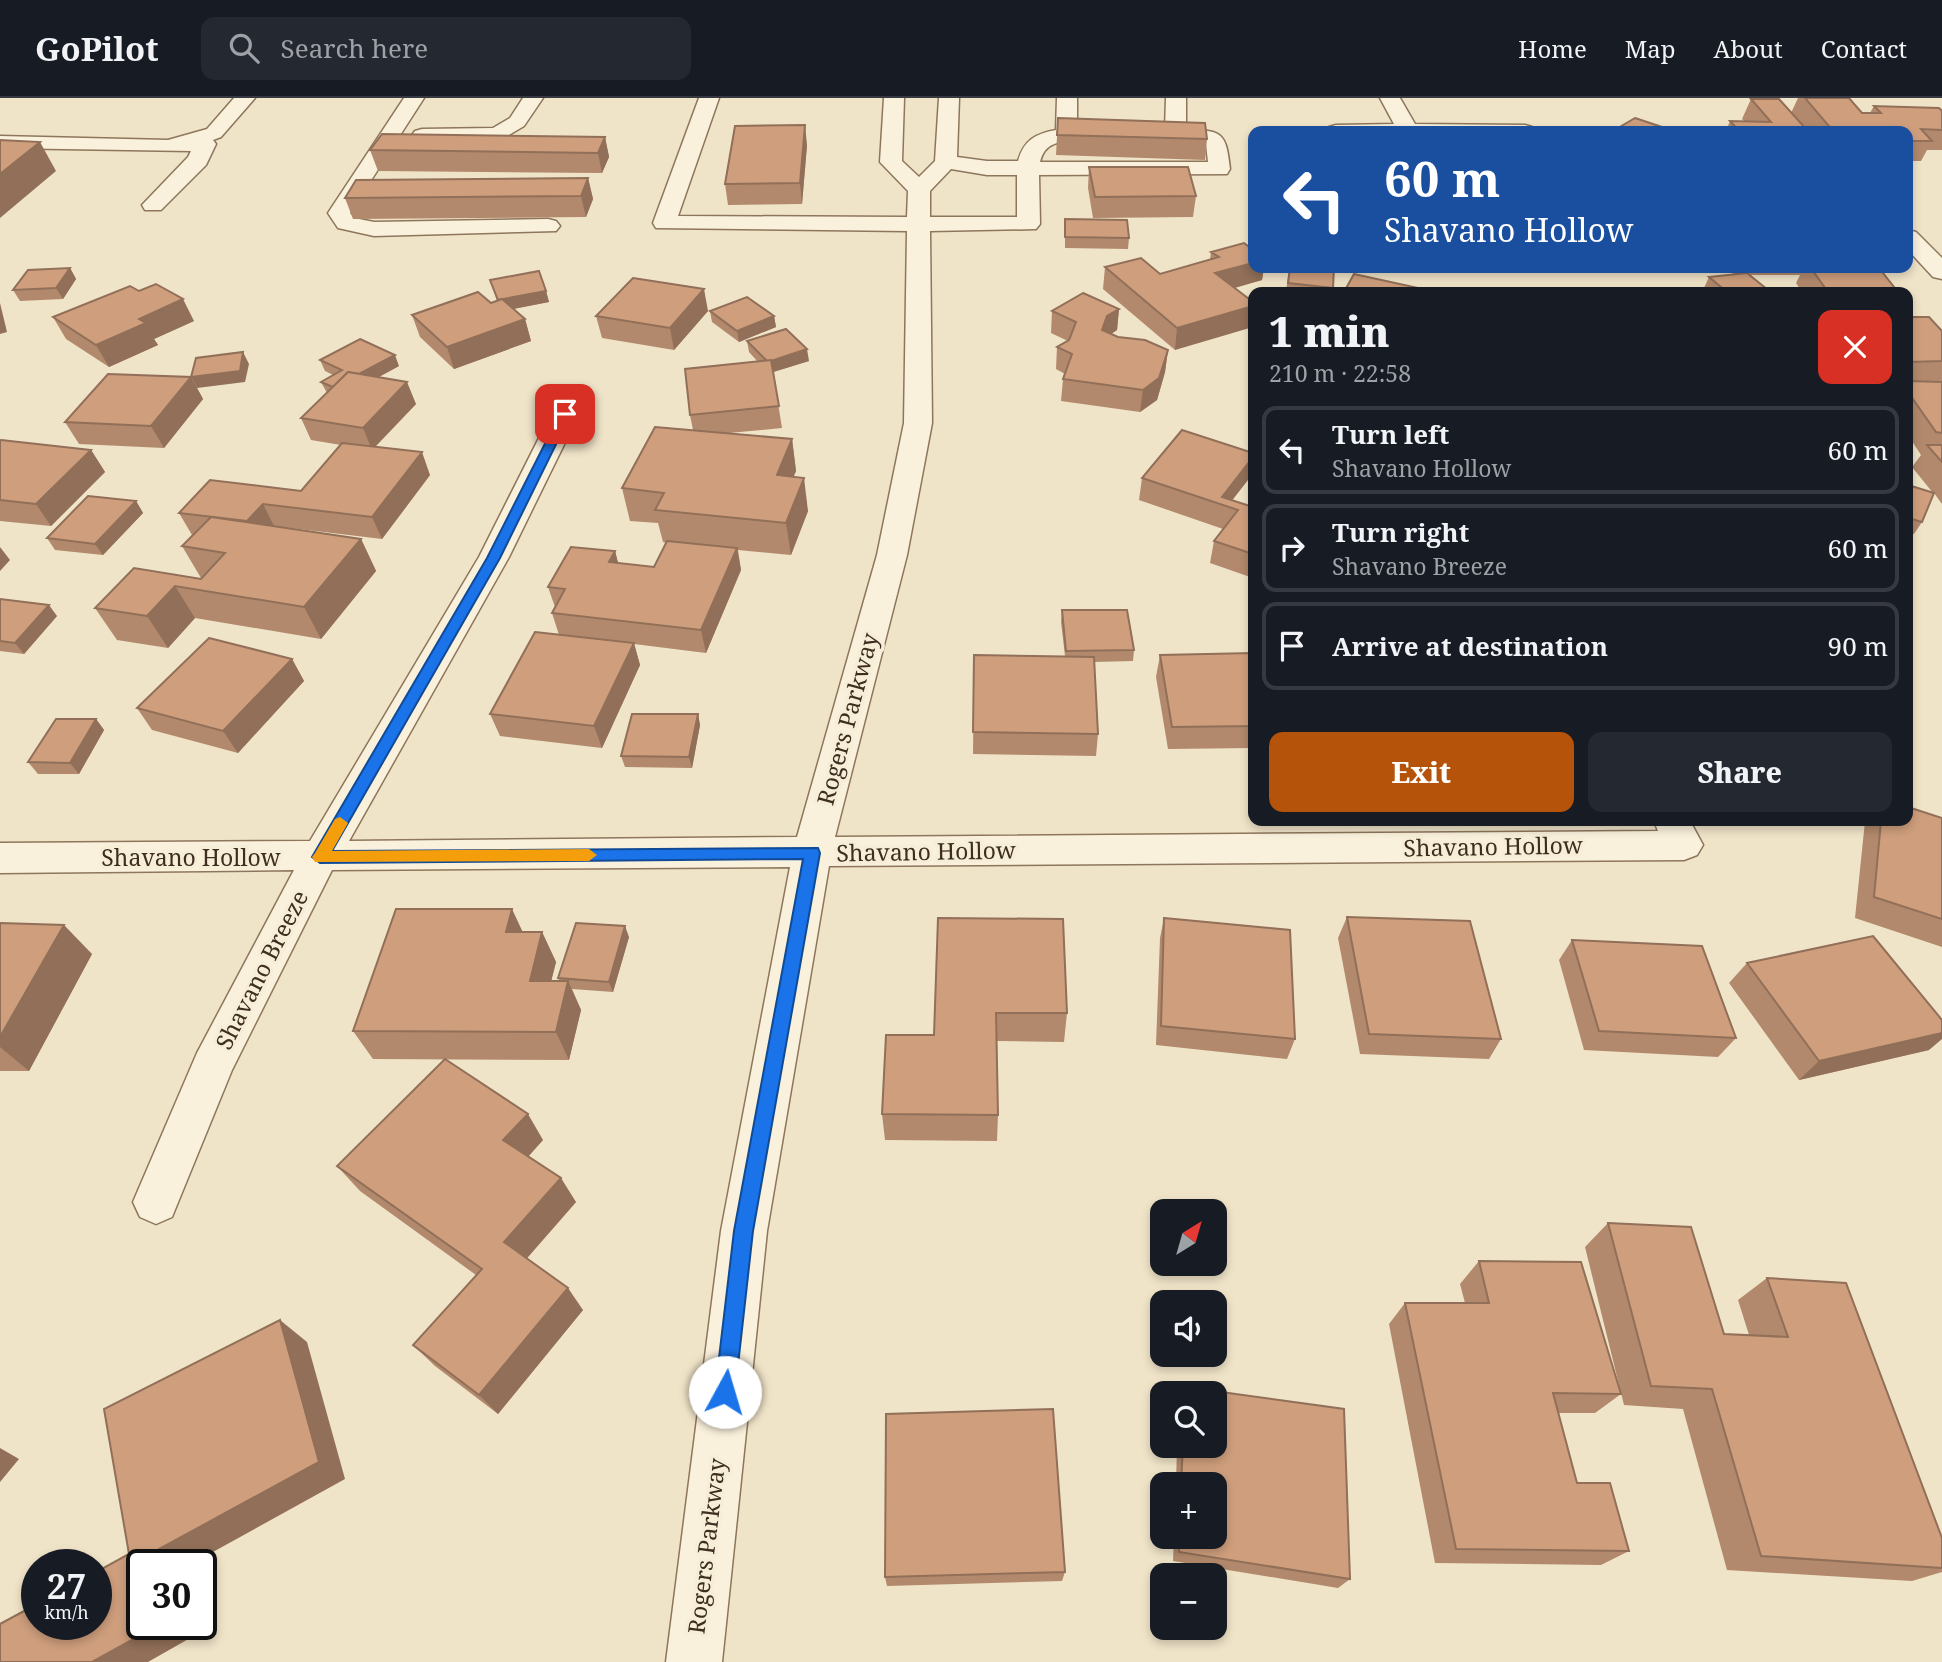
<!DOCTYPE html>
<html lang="en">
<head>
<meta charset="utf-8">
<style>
	:root { --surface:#171b24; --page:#242831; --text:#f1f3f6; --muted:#9ea1a6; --line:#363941; --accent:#b45309 }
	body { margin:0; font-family:"Noto Serif",serif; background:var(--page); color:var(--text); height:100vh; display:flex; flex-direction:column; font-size:26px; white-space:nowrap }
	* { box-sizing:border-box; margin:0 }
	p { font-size:23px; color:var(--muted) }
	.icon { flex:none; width:38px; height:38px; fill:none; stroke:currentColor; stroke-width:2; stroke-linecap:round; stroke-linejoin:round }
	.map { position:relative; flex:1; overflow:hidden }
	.drawer { position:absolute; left:1248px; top:189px; width:665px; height:539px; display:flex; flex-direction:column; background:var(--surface); border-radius:14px; box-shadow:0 4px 10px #0003 }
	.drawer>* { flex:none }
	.banner { position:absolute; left:1248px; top:28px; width:665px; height:147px; border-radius:14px; box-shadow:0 4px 10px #0003; background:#1a4fa0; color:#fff; overflow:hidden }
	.needle { width:46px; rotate:37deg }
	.buttons { position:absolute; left:1150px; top:1101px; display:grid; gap:14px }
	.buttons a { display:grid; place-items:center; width:77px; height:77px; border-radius:14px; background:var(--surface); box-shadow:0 4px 10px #0003; font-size:35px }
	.speed { position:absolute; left:21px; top:1451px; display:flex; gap:14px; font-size:35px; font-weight:700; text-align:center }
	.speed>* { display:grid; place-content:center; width:91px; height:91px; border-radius:50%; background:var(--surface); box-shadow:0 4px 10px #0003; line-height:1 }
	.speed small { font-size:18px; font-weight:400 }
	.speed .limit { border:4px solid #111; border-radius:10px; background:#fff; color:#111 }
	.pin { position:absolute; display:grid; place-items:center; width:60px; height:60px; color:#fff; margin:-30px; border-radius:14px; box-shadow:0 4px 10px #0006 }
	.me { position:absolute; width:77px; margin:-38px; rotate:6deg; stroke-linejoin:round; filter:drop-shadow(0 0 5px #0008) }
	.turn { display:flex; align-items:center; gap:24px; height:147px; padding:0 21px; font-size:32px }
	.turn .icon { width:91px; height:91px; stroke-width:2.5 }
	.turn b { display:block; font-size:49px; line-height:60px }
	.round { display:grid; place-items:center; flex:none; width:74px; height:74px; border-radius:14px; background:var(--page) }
	.overview { display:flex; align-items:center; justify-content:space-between; height:119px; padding:0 21px }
	h1 { font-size:42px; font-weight:800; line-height:52px }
	.button { display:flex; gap:14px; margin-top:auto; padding:14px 21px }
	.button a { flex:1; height:80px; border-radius:14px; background:var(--accent); color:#fff; font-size:28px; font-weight:800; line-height:80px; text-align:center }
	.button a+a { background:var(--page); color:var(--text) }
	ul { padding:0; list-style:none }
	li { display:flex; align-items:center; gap:21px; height:88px; margin:0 14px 10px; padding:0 7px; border:4px solid var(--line); border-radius:14px }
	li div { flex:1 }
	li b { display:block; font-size:26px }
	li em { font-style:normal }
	header { display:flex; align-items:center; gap:42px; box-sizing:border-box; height:98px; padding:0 35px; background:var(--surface); border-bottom:2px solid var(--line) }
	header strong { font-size:33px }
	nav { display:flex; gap:38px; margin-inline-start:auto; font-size:24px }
	.search { width:490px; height:63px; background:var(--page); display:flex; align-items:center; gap:18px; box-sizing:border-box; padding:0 24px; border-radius:14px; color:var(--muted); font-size:26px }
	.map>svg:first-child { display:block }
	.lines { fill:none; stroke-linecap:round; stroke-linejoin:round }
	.minor-casing { stroke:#8d765c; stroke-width:3 }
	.minor { fill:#faf1dc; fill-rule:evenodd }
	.wall { fill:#b2896c }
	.shaded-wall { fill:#916f58 }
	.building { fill:#cf9f7d; stroke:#916f58; stroke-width:2 }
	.route { fill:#1a73e8; stroke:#114b97; stroke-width:2 }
	.slow { fill:#f59e0b }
	.labels { text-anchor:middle; stroke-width:7; stroke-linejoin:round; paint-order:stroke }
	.street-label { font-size:23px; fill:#3d2e20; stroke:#f7eed8 }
</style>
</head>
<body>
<header>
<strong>GoPilot</strong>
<div class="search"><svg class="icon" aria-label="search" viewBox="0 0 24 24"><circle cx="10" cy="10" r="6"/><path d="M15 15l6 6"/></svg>Search here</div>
<nav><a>Home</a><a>Map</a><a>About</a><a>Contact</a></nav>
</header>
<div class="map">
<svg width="1942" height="1564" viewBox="0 0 1942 1564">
	<rect width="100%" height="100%" fill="#f0e4c8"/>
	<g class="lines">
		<g class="minor-casing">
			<g id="minor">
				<polygon points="234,0 255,0 221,39 213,42 216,46 206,67 161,112 145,112 142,107 188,59 191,53 0,50 0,38 168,42 207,31"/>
				<polygon points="404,0 424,0 350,115 354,120 374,124 548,121 556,123 560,128 556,133 374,138 338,130 328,115"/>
				<polygon points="523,0 543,0 524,28 504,40 422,43 415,41 412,37 415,33 422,31 493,30 510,20"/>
				<path d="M699 0H719L678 118 907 119 908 93 880 64 884 0H904L902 63 919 79 935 63 939 0H959L957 59 987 63H1018C1024 42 1035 36 1056 32L1057 0H1077V31L1097 34 1100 38 1097 42C1076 48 1047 34 1040 64H1208L1206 46 1150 44 1143 42 1140 38 1143 34 1165 32 1166 0H1186V32C1223 32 1226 35 1230 71L1227 76 1039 77 1040 126 1036 131 930 133 932 325 907 457 835 739 1658 733 1654 723H1690L1703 747 1697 757 1684 762 829 768 767 1133 722 1564H666L721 1133 790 769 332 772 232 972 172 1119 156 1126 140 1119 133 1104 197 955 294 772 0 775V745L310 743 479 459 551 316 555 310 565 308 575 310 579 316 509 459 349 743 797 739 877 457 904 325 907 133 656 130 653 125ZM951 71 987 77H1017V119H930V93Z"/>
				<polygon points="1380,0 1400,0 1415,26 1525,27 1532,29 1535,33 1326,33 1329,29 1336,27 1394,26"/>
				<polygon points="1908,132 1916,134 1942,160 1942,181 1933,179 1908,152"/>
			</g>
		</g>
		<use href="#minor" class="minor"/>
	</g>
	<g class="wall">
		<polygon points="1798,0 1849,0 1862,15 1870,15 1874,8 1942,13 1942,52 1927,52 1921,63 1908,63 1908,33 1726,33 1730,23 1744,23 1742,21 1751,1 1791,15"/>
		<polygon points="1058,20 1207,41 1205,62 1056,57"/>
		<polygon points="605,39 609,59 602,75 378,73 370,52"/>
		<polygon points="807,47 802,106 728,107 725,86"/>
		<polygon points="1089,69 1196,98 1193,119 1093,120 1088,90"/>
		<polygon points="588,80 593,101 586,119 353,121 345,100"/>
		<polygon points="1065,121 1129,140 1128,151 1065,150"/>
		<polygon points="1211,154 1253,170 1264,170 1262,182 1235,190 1175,252 1103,191 1105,169 1160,176 1210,162"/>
		<polygon points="70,170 76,181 63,201 20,203 13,192"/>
		<polygon points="1289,170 1333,190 1332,194 1286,194"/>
		<polygon points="1728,170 1879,170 1898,194 1802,194 1796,185 1800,177 1750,177 1766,194 1709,194 1704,190 1709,179 1733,176"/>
		<polygon points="490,182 546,193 549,204 514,211 525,221 531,243 454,271 420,239 412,217 491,205 497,203"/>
		<polygon points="1119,211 1117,232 1111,236 1118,239 1168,252 1165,274 1157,302 1140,314 1061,303 1063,281 1065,276 1056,271 1057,249 1068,243 1051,235 1052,213"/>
		<polygon points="708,213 674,252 602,240 596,218"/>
		<polygon points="710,213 774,218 776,229 739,244 712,224"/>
		<polygon points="53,219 194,223 154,241 158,247 109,269 66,241"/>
		<polygon points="1908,219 1942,233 1942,406 1934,395 1922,424 1914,436 1908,434 1908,387 1933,395 1912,369 1921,357 1908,337"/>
		<polygon points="747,243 809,263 773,274 782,330 729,335 792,341 796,373 793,379 808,413 791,457 738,452 741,472 706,555 634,546 640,567 602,650 500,638 490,616 559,537 552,515 555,509 548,489 615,453 618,465 654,469 666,445 663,444 658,425 630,423 622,390 693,332 690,317 758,264 749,254"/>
		<polygon points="320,262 399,268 378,279 416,306 375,349 430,377 382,441 274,428 361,441 376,473 321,541 195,520 168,550 117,542 95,510 201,480 182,448 192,437 179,415 301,393 341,347 311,342 301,320 327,295 321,284 333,277 325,273"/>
		<polygon points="191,279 203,301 164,350 79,346 65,324"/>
		<polygon points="0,343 91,352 105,374 51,428 0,423"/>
		<polygon points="1251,378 1232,402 1253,409 1253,480 1210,465 1214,443 1223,431 1139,402 1142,380"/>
		<polygon points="136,403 143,415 103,457 55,452 47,440"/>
		<polygon points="0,501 57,518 24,556 0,553"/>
		<polygon points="1062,512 1134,552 1133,563 1094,564 1098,636 1096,658 973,656 974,557 1065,558 1061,524"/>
		<polygon points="1253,555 1253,650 1168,651 1156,579 1160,557"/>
		<polygon points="292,561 304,583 238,655 152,632 137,610"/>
		<polygon points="698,616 700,627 692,670 625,669 621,658"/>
		<polygon points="96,621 104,632 79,676 38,676 28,664"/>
		<polygon points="1942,720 1942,849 1855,820 1865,723 1908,723"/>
		<polygon points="1347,819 1501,941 1489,961 1360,956 1338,840"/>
		<polygon points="938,820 1067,915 1064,944 997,943 998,1017 997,1043 885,1042 882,1016 934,937"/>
		<polygon points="1164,820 1295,941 1287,961 1156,947 1160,840"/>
		<polygon points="0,825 92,856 29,973 0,973"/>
		<polygon points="523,834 542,834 556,864 551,883 560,883 558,880 629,839 613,894 572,891 581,912 569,962 373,961 353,933"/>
		<polygon points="1572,842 1736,940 1718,959 1584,952 1559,862"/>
		<polygon points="1747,865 1929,952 1799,982 1729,885"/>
		<polygon points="543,1042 528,1058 576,1104 527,1160 583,1212 498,1316 435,1268 413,1247 476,1177 360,1093 337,1068"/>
		<polygon points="1608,1125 1724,1236 1749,1237 1738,1202 1767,1180 1942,1440 1942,1474 1912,1483 1727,1472 1683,1311 1624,1307 1585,1149"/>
		<polygon points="1479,1163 1621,1296 1595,1315 1558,1315 1577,1385 1629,1453 1601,1467 1435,1465 1389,1226 1405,1205 1465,1205 1460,1186"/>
		<polygon points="1185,1289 1344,1311 1350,1481 1338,1490 1173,1463 1174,1438 1214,1438 1214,1386 1176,1386 1177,1348 1214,1348 1214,1295 1182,1295"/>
		<polygon points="1065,1474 1062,1483 887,1488 885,1479"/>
	</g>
	<g class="shaded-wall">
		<polygon points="805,27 807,47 802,106 800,85"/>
		<polygon points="605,39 609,59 602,75 598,55"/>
		<polygon points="40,44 56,73 0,120 0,76"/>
		<polygon points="588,80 593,101 586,119 581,98"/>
		<polygon points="1253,165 1253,170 1264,170 1262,182 1212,196 1215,175"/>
		<polygon points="70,170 76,181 63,201 56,190"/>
		<polygon points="704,191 708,213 674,252 670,230"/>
		<polygon points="1768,192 1766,194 1746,194"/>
		<polygon points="546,193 549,204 501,213 498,202"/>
		<polygon points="183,201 194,223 154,241 158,247 109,269 96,247 139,221"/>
		<polygon points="0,205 7,234 0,236"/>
		<polygon points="1253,208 1253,229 1175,252 1177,230"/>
		<polygon points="1119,211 1117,232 1105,240 1102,232 1107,218"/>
		<polygon points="774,218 776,229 739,244 737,233"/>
		<polygon points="525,221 531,243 454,271 447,249"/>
		<polygon points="807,251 809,263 770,275 768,264"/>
		<polygon points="1168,252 1165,274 1157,302 1140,314 1143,292"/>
		<polygon points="243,254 249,266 245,284 197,290 191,279"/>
		<polygon points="395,257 399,268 339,301 334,290"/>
		<polygon points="191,279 203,301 164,350 151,328"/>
		<polygon points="407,284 416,306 372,352 363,330"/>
		<polygon points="792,341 796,373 781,410 777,377"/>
		<polygon points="91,352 105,374 51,428 36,406"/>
		<polygon points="422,354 430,377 382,441 372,419"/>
		<polygon points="1253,359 1253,370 1251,378 1227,409 1222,399"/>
		<polygon points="804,380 808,413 791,457 786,425"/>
		<polygon points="136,403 143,415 103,457 95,446"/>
		<polygon points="263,406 274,428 259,446 247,423"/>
		<polygon points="361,441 376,473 321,541 304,509"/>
		<polygon points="0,449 10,462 0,473"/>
		<polygon points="737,450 741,472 706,555 701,532"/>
		<polygon points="615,453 621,476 609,464"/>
		<polygon points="175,488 195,520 168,550 147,518"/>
		<polygon points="49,507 57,518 24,556 15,545"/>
		<polygon points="634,545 640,567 602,650 594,628"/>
		<polygon points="292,561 304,583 238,655 223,633"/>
		<polygon points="698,616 700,627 692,670 689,659"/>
		<polygon points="96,621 104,632 79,676 70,665"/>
		<polygon points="512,811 526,841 506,834"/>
		<polygon points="64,827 92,856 29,973 0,949 0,939"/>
		<polygon points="625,828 629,839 613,894 609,884"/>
		<polygon points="542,834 556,864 544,912 530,883"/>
		<polygon points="568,883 581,912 569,962 556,934"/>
		<polygon points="1942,935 1942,941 1929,952 1799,982 1819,963"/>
		<polygon points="528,1016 543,1042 520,1068 503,1042"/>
		<polygon points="561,1080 576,1104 521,1167 504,1144"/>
		<polygon points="568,1190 583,1212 498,1316 479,1297"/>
		<polygon points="280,1222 307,1244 345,1381 193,1465 194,1466 162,1466 159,1451"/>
		<polygon points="0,1350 19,1361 0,1384"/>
		<polygon points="201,1506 206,1531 148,1564 92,1564 161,1526 201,1526"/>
	</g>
	<g class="building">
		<polygon points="1805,0 1849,0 1862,15 1881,15 1874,8 1939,10 1942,13 1942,32 1921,31 1932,43 1908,43 1908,33 1833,33"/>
		<polygon points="1751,1 1779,1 1808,33 1739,33 1730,23 1771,24"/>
		<polygon points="1058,20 1205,25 1207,41 1057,37"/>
		<polygon points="1635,20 1674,33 1613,33"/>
		<polygon points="805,27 800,85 725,86 735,28"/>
		<polygon points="382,36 605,39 598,55 370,52"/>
		<polygon points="0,42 40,44 0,76"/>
		<polygon points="1089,69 1188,69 1196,98 1095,99"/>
		<polygon points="588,80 581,98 345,100 356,82"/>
		<polygon points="1065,121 1127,122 1129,140 1065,139"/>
		<polygon points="1244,145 1253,152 1253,165 1215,175 1253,204 1253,208 1177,230 1105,169 1141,160 1160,176 1219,159 1211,154"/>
		<polygon points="70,170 56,190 13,192 28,172"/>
		<polygon points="1290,170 1334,170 1333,190 1288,185"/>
		<polygon points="1811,170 1879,170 1898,194 1828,194"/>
		<polygon points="539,173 546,193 498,202 490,182"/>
		<polygon points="1747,175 1768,192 1746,194 1727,194 1709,179"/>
		<polygon points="1354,176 1432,193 1432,194 1344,194"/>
		<polygon points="633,180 704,191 670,230 596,218"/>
		<polygon points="156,186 183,201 139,221 146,225 96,247 53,219 130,188 139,193"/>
		<polygon points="478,194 491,205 502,201 525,221 447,249 412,217"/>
		<polygon points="1083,195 1119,211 1107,218 1102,232 1118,239 1145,242 1168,252 1159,280 1143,292 1063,281 1072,256 1057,249 1069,242 1076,224 1052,213"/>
		<polygon points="747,199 774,218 737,233 710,213"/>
		<polygon points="1908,219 1929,219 1942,233 1942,263 1908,264"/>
		<polygon points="786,231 807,251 771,263 767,263 747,243"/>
		<polygon points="360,241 395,257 359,276 348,274 333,289 321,284 342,272 320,262"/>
		<polygon points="243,254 240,273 191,279 196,260"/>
		<polygon points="771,262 779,308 690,317 685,271"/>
		<polygon points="348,274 407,284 363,330 301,320"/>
		<polygon points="108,276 191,279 151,328 65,324"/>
		<polygon points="1908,283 1942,284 1942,335 1936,334 1908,294"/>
		<polygon points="655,329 792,341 777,377 804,380 786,425 655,412 664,395 622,390"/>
		<polygon points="1182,332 1253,355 1253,359 1222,399 1253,409 1253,456 1214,443 1238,412 1142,380"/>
		<polygon points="1,342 91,352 36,406 0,402 0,343"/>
		<polygon points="342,345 422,354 372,419 263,406 247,423 179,415 210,382 301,393"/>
		<polygon points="1927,347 1942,347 1942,364"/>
		<polygon points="1908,387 1934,395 1922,424 1908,420"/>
		<polygon points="88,398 136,403 95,446 47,440"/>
		<polygon points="211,419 361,441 304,509 175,488 147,518 95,510 134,470 201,481 225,455 182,448"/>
		<polygon points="667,443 737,450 701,532 552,515 565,491 548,489 571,449 615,453 609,464 654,469"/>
		<polygon points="0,501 49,507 15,545 0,543"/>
		<polygon points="1062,512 1127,512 1134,552 1066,553"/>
		<polygon points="535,534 634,545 594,628 490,616"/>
		<polygon points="209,540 292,561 223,633 137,610"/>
		<polygon points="1253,555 1253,628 1172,629 1160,557"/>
		<polygon points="974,557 1094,559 1098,636 973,634"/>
		<polygon points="632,616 698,616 689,659 621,658"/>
		<polygon points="56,621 96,621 70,665 28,664"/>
		<polygon points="1908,709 1942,720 1942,821 1874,799 1881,723 1908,723"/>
		<polygon points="396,811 512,811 506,834 542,834 530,883 568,883 556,934 353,933"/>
		<polygon points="1347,819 1470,823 1501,941 1369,936"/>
		<polygon points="938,820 1063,821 1067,915 996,915 998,1017 882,1016 886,937 934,937"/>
		<polygon points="1164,820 1290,832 1295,941 1161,928"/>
		<polygon points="0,825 64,827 0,939"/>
		<polygon points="576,825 625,828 609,884 558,880"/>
		<polygon points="1873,838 1942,922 1942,935 1819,963 1747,865"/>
		<polygon points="1572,842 1702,848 1736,940 1599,933"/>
		<polygon points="445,961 528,1016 503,1042 561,1080 504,1144 568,1190 479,1297 413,1247 482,1171 337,1068"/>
		<polygon points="1608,1125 1691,1129 1724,1236 1788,1239 1767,1180 1846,1185 1942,1440 1942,1470 1761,1458 1712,1291 1651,1288"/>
		<polygon points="1479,1163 1581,1164 1621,1296 1553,1295 1577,1385 1610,1385 1629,1453 1456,1451 1405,1205 1489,1205"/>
		<polygon points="280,1222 319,1364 159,1451 162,1466 142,1466 142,1526 161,1526 92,1564 0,1564 0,1526 37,1506 37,1526 96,1526 96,1474 129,1456 104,1311"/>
		<polygon points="1185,1289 1344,1311 1350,1481 1179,1454 1180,1438 1214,1438 1214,1386 1181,1386 1183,1348 1214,1348 1214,1295 1185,1295"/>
		<polygon points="1053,1311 1065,1474 885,1479 886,1316"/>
	</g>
	<polygon class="route" points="565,313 571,316 500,460 332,753 818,750 820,755 753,1133 735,1294 732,1302 725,1305 718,1302 715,1294 734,1133 803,761 320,765 312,759 487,460 560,316"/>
	<polygon class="slow" points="340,719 348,725 332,753 589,751 597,757 589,763 315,764 312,759 315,755 335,721"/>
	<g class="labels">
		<g class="street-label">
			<text transform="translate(848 621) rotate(-75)" y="8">Rogers Parkway</text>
			<text transform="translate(1493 749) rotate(-1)" y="8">Shavano Hollow</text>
			<text transform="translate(926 754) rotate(-1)" y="8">Shavano Hollow</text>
			<text x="191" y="768">Shavano Hollow</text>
			<text transform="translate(262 872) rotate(-63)" y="8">Shavano Breeze</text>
			<text transform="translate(707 1448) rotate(-83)" y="8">Rogers Parkway</text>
		</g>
	</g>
</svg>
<div class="buttons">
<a><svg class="needle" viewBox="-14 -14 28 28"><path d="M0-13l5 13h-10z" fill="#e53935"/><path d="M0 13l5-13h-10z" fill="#9ea1a6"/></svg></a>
<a><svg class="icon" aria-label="sound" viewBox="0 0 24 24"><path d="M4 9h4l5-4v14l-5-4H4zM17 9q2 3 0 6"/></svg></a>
<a><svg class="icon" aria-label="search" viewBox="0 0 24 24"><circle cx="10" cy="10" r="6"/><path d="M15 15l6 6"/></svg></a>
<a>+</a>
<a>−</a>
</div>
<div class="speed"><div>27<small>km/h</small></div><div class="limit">30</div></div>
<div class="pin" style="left:565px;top:316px;background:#d93025"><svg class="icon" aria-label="arrive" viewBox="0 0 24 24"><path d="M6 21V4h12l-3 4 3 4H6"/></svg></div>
<svg class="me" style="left:725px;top:1294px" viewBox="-20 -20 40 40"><circle r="19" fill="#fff"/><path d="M0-13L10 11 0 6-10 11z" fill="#1a73e8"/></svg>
<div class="banner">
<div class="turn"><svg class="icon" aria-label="left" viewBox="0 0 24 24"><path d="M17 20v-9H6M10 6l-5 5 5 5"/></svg><div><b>60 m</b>Shavano Hollow</div></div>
</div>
<section class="drawer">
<div class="overview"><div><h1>1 min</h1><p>210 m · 22:58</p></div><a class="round" style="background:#d93025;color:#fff"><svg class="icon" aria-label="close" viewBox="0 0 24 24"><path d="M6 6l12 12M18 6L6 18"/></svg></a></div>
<ul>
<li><svg class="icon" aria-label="left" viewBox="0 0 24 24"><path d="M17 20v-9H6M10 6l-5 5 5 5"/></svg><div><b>Turn left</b><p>Shavano Hollow</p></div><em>60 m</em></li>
<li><svg class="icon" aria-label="right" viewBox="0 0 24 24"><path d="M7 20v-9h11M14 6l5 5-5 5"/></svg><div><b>Turn right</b><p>Shavano Breeze</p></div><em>60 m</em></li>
<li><svg class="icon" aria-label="arrive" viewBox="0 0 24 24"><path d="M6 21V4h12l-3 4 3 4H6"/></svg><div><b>Arrive at destination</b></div><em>90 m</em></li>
</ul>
<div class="button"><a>Exit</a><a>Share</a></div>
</section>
</div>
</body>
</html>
